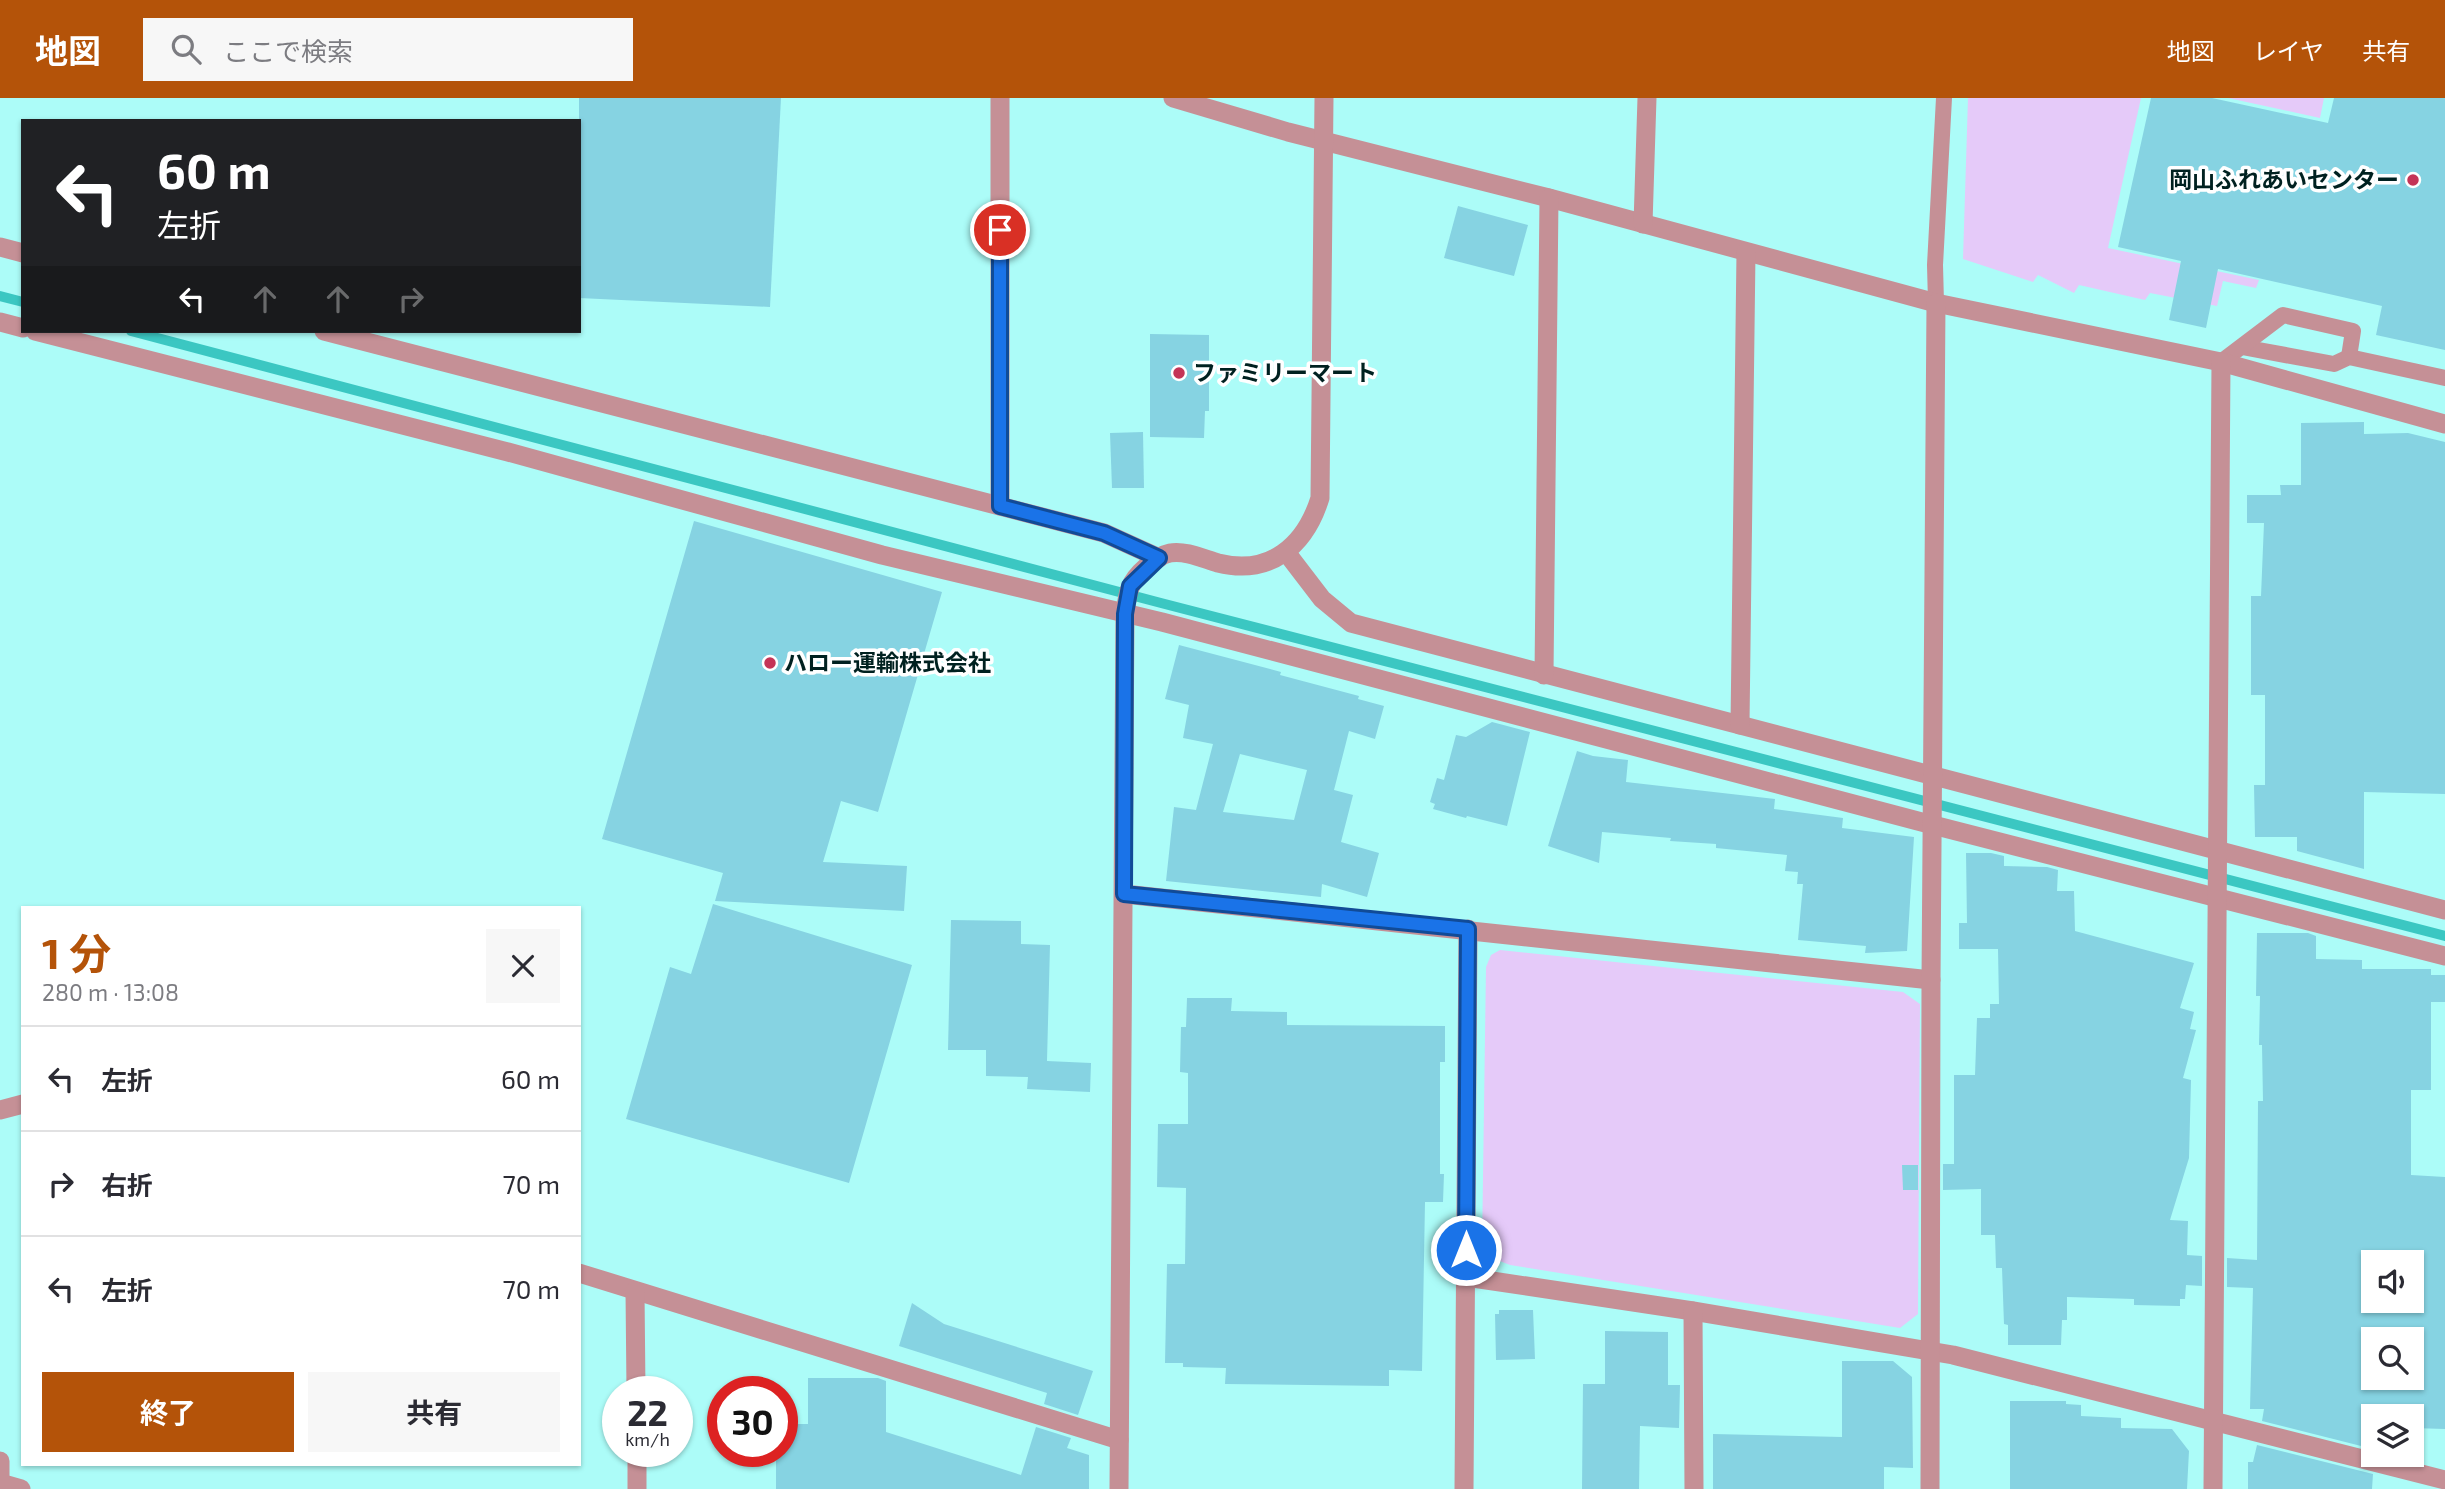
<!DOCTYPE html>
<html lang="ja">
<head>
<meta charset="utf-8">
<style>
	:root { --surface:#fff; --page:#f7f7f7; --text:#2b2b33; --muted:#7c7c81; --line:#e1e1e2; --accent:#b45309 }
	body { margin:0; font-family:"Exo 2","Noto Sans JP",sans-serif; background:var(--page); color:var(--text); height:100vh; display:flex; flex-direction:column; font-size:26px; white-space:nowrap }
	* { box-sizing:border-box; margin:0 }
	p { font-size:23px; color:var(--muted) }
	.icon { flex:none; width:38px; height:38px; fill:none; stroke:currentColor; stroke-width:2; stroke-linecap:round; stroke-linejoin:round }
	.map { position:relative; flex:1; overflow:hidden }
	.panel { position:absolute; left:21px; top:808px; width:560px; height:560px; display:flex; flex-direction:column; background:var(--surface); border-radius:0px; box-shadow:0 2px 5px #0004 }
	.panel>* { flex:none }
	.hud { position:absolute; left:21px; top:21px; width:560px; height:214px; border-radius:0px; box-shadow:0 2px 5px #0004; background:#202124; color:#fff; overflow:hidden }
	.controls { position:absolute; left:2361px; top:1152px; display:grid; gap:14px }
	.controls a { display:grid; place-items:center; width:63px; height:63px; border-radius:0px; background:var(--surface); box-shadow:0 2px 5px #0004; font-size:35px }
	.speed { position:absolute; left:602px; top:1278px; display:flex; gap:14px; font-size:35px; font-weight:700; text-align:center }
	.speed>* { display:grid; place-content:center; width:91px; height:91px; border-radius:50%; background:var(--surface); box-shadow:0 2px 5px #0004; line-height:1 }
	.speed small { font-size:18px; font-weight:400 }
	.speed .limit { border:10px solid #d22; background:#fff; color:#111 }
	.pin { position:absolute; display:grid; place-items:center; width:60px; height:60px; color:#fff; margin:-30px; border:4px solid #fff; border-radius:50%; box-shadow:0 2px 7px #0007 }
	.me { position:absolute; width:77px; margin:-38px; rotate:0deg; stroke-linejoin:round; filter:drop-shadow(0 0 5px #0008) }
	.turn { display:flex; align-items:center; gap:24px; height:147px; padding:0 21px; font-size:32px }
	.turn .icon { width:91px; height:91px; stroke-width:2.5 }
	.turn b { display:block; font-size:49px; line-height:60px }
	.lanes { display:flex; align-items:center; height:66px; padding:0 21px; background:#0003; justify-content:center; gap:35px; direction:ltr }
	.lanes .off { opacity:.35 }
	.round { display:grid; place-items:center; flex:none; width:74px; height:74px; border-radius:0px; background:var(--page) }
	.overview { display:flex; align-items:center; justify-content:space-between; height:119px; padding:0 21px }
	h1 { font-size:42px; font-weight:700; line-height:52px; color:var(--accent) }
	.action { display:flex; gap:14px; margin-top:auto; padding:14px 21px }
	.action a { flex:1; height:80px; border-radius:0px; background:var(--accent); color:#fff; font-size:28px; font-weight:700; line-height:80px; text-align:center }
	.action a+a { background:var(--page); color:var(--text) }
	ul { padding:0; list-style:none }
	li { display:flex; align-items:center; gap:21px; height:105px; padding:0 21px; border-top:2px solid var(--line) }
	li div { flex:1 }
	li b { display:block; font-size:26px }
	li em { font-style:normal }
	header { display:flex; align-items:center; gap:42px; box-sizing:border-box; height:98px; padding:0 35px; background:var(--accent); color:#fff }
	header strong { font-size:33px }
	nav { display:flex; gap:38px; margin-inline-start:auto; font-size:24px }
	.search { width:490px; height:63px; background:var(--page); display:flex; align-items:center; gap:18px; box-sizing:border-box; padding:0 24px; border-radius:0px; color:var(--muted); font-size:26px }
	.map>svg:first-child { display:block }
	.green { fill:#e5caf9 }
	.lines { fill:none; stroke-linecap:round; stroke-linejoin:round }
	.stream { stroke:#3bc7c2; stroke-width:10 }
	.building { fill:#86d3e2; fill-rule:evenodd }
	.service { stroke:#c59096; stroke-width:16 }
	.minor { stroke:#c59096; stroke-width:19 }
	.tertiary { stroke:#c59096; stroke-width:19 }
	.route-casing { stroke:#114b97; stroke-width:18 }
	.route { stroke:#1a73e8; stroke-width:12 }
	.poi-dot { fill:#c43457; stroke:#fff; stroke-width:2.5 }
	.labels { text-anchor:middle; stroke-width:7; stroke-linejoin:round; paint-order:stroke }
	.poi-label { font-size:23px; font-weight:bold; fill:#002120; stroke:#fff; text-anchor:start }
</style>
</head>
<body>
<header>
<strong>地図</strong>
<div class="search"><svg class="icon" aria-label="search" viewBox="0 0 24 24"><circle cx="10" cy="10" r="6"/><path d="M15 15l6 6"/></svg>ここで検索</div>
<nav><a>地図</a><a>レイヤ</a><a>共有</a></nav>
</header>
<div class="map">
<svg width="2445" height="1391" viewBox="0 0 2445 1391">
	<rect width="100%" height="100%" fill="#acfcf8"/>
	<g class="green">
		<polygon points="1968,0 2141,0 2108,150 2259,182 2256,190 2223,183 2217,208 2150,195 2145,202 2079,187 2074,195 2038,177 2033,184 1963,161"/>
		<polygon points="2228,0 2324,0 2320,20"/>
		<polygon points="1500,852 1903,894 1920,906 1918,1216 1900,1230 1510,1167 1492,1160 1482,1149 1486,869 1491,857"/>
	</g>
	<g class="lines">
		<g class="stream">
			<polyline points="0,198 23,204"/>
			<polyline points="131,233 1161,505 2445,838"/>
		</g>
	</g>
	<g class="building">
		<polygon points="579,0 781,0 770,209 579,200"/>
		<polygon points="2151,0 2212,0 2328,25 2334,0 2445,0 2445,252 2376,237 2382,208 2218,171 2206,230 2169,222 2181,163 2118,149"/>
		<polygon points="1458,108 1528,127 1514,178 1444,160"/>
		<polygon points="1150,236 1209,237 1209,313 1205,313 1204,340 1150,339"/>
		<polygon points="2364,324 2364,336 2408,335 2445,344 2445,696 2364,694 2364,771 2297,753 2297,739 2255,739 2254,687 2265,687 2265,597 2251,597 2251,498 2261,498 2264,425 2247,425 2247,397 2281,397 2280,387 2301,387 2301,325"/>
		<polygon points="1143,334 1144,390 1112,390 1110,335"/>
		<polygon points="694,423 942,494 878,714 841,703 823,764 907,768 904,813 715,803 723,775 602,741"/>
		<path d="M1179 547 1281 574 1280 577 1359 598 1358 601 1384 608 1375 641 1349 633 1334 692 1353 697 1341 744 1379 755 1367 799 1322 786 1321 799 1166 783 1174 709 1196 712 1213 646 1183 640 1189 607 1165 601ZM1240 656 1307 672 1294 722 1223 714Z"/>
		<polygon points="1492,624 1530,634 1507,728 1467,718 1466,720 1433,711 1435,706 1430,704 1437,680 1444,682 1456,637 1466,639"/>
		<polygon points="1577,653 1593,658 1628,662 1626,684 1775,701 1774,711 1843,720 1842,730 1914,739 1907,853 1865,855 1866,848 1798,842 1803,786 1797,786 1798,774 1785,773 1787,757 1716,750 1716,746 1670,743 1671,740 1602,734 1599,765 1548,748"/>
		<polygon points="1966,755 1991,755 2004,758 2004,768 2047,769 2058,772 2057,793 2074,793 2075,833 2194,865 2180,910 2194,914 2190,931 2196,932 2183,980 2191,982 2189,1060 2170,1122 2188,1123 2187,1157 2202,1158 2202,1188 2186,1187 2185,1201 2180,1201 2180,1208 2134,1207 2134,1201 2067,1199 2067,1222 2062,1222 2061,1247 2008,1247 2008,1227 2004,1226 2002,1170 1996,1170 1995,1137 1981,1137 1981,1091 1943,1092 1943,1066 1954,1066 1954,977 1975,977 1977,920 1990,920 1990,906 1999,906 1998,851 1959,851 1959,825 1967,825"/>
		<polygon points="713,806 912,867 849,1085 626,1021 670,869 691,876"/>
		<polygon points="951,822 1021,823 1021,846 1050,847 1047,963 1091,965 1090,994 1027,991 1028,979 986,978 986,952 948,952"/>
		<path d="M2257 835H2308L2316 838V861L2362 862V871H2431V877H2445V904H2431V992H2411V1077L2445 1079V1331L2412 1330V1318H2373V1351L2262 1323 2264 1311H2250L2253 1190 2227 1189V1160L2257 1162 2258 1003H2263L2262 947H2259L2260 898H2256ZM2373 1164H2412V1202H2373ZM2373 1241H2412V1279H2373Z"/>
		<polygon points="1187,900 1232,900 1231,913 1287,914 1287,927 1445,928 1445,964 1440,964 1440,1076 1444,1076 1443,1104 1425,1104 1422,1273 1389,1272 1389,1288 1225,1286 1226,1270 1183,1269 1183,1265 1165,1265 1167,1166 1185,1166 1186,1090 1157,1089 1158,1026 1188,1026 1188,975 1180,974 1181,929 1186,929"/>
		<polygon points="1902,1067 1918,1067 1918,1092 1903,1092"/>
		<polygon points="912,1205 944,1226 1093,1273 1078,1317 1044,1306 1047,1295 899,1248"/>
		<polygon points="1499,1212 1533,1212 1535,1261 1496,1262 1495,1216 1499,1216"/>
		<polygon points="1605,1233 1668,1234 1668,1287 1680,1287 1679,1330 1640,1328 1639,1391 1582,1391 1583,1286 1605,1286"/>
		<polygon points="1842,1263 1893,1263 1912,1279 1913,1370 1884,1369 1884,1391 1713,1391 1713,1336 1842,1339"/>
		<polygon points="808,1280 878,1280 886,1283 886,1334 1021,1377 1036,1329 1071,1340 1067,1350 1089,1357 1089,1391 776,1391 776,1353 782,1353 782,1326 808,1326"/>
		<polygon points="2010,1303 2066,1303 2066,1306 2081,1307 2081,1318 2121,1320 2121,1330 2172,1331 2189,1353 2187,1391 2010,1391"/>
		<polygon points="2257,1347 2373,1376 2372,1391 2248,1391 2248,1364 2253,1364"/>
	</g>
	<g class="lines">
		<g class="service">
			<polyline points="1936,205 1935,167 1944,0"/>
			<polyline points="2242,249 2334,266 2349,259 2445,280"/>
			<polyline points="2221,264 2283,217 2353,233 2349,259"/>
		</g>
		<g class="minor">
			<polyline points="1000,0 1000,408"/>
			<polyline points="1173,0 1288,34 1549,100 1936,205 2221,264 2445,326"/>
			<polyline points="1643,126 1647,0"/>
			<polyline points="0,224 23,230"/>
			<polyline points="35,233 508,354 882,457 1162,524 1933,727 2445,858"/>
			<polyline points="1286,454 1322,501 1351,525 2445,812"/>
			<polyline points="1544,577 1549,100"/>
			<polyline points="1740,627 1746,154"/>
			<polyline points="1124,796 1931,882"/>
			<polyline points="0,1012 23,1006"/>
			<polyline points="579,1175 1119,1342"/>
			<polyline points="1466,1179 1693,1213 1953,1257 2445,1382"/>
			<polyline points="635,1193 636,1293"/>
			<polyline points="1693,1213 1694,1391"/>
			<polyline points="637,1353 637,1391"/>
			<polyline points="0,1363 0,1385 21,1391"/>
			<polyline points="1464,1391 1468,831"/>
			<polyline points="1930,1391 1931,882 1936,205"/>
			<polyline points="2213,1391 2221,264"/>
		</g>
		<g class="tertiary">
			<polyline points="0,149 23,155"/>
			<polyline points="324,233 1104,435 1159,460"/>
			<path d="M1119 1391 1125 516C1126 508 1127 498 1130 490 1135 476 1156 458 1170 455 1185 452 1204 461 1218 465 1270 478 1305 448 1320 400L1324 0"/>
		</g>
	</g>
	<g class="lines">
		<g class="route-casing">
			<polyline id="route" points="1000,132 1000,408 1104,435 1159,460 1130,488 1125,516 1124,796 1468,831 1466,1152"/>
		</g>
		<use href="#route" class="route"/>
	</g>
	<g class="poi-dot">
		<circle cx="2413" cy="82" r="7"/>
		<circle cx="1179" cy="275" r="7"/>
		<circle cx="770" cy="565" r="7"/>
	</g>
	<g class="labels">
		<g class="poi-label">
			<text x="2399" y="90" text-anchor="end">岡山ふれあいセンター</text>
			<text x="1193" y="283">ファミリーマート</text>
			<text x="784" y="573">ハロー運輸株式会社</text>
		</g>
	</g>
</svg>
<div class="controls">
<a><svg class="icon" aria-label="sound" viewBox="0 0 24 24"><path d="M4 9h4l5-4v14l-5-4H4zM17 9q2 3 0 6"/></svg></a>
<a><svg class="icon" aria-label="search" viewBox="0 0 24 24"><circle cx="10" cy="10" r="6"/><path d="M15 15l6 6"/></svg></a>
<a><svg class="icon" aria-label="layers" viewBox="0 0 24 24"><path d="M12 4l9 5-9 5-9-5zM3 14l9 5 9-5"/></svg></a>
</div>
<div class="speed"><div>22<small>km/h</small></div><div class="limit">30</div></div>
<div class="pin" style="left:1000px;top:132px;background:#d93025"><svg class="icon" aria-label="arrive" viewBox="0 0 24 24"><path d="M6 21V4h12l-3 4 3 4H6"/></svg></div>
<svg class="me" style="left:1466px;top:1152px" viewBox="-20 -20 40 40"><circle r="17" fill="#1a73e8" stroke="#fff" stroke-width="3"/><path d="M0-11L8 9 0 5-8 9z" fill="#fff"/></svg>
<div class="hud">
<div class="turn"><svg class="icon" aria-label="left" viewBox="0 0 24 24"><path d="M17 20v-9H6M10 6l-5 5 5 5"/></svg><div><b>60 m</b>左折</div></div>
<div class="lanes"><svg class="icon" aria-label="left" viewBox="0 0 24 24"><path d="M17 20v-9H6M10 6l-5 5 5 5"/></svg><svg class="icon off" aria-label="ahead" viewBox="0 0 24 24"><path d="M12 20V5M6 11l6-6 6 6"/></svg><svg class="icon off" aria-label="ahead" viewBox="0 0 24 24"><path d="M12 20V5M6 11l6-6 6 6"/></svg><svg class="icon off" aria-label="right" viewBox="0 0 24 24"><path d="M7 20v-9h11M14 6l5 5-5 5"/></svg></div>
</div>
<section class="panel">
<div class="overview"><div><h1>1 分</h1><p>280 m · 13:08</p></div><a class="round"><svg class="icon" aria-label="close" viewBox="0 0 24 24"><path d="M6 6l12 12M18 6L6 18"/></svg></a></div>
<ul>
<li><svg class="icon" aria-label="left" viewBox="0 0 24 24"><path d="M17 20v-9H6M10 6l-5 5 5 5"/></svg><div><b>左折</b></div><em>60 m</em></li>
<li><svg class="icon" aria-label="right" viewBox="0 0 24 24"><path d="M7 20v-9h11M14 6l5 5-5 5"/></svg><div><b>右折</b></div><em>70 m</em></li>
<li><svg class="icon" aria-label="left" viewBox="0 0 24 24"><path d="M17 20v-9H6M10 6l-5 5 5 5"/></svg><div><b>左折</b></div><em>70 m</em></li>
</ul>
<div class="action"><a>終了</a><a>共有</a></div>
</section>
</div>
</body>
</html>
